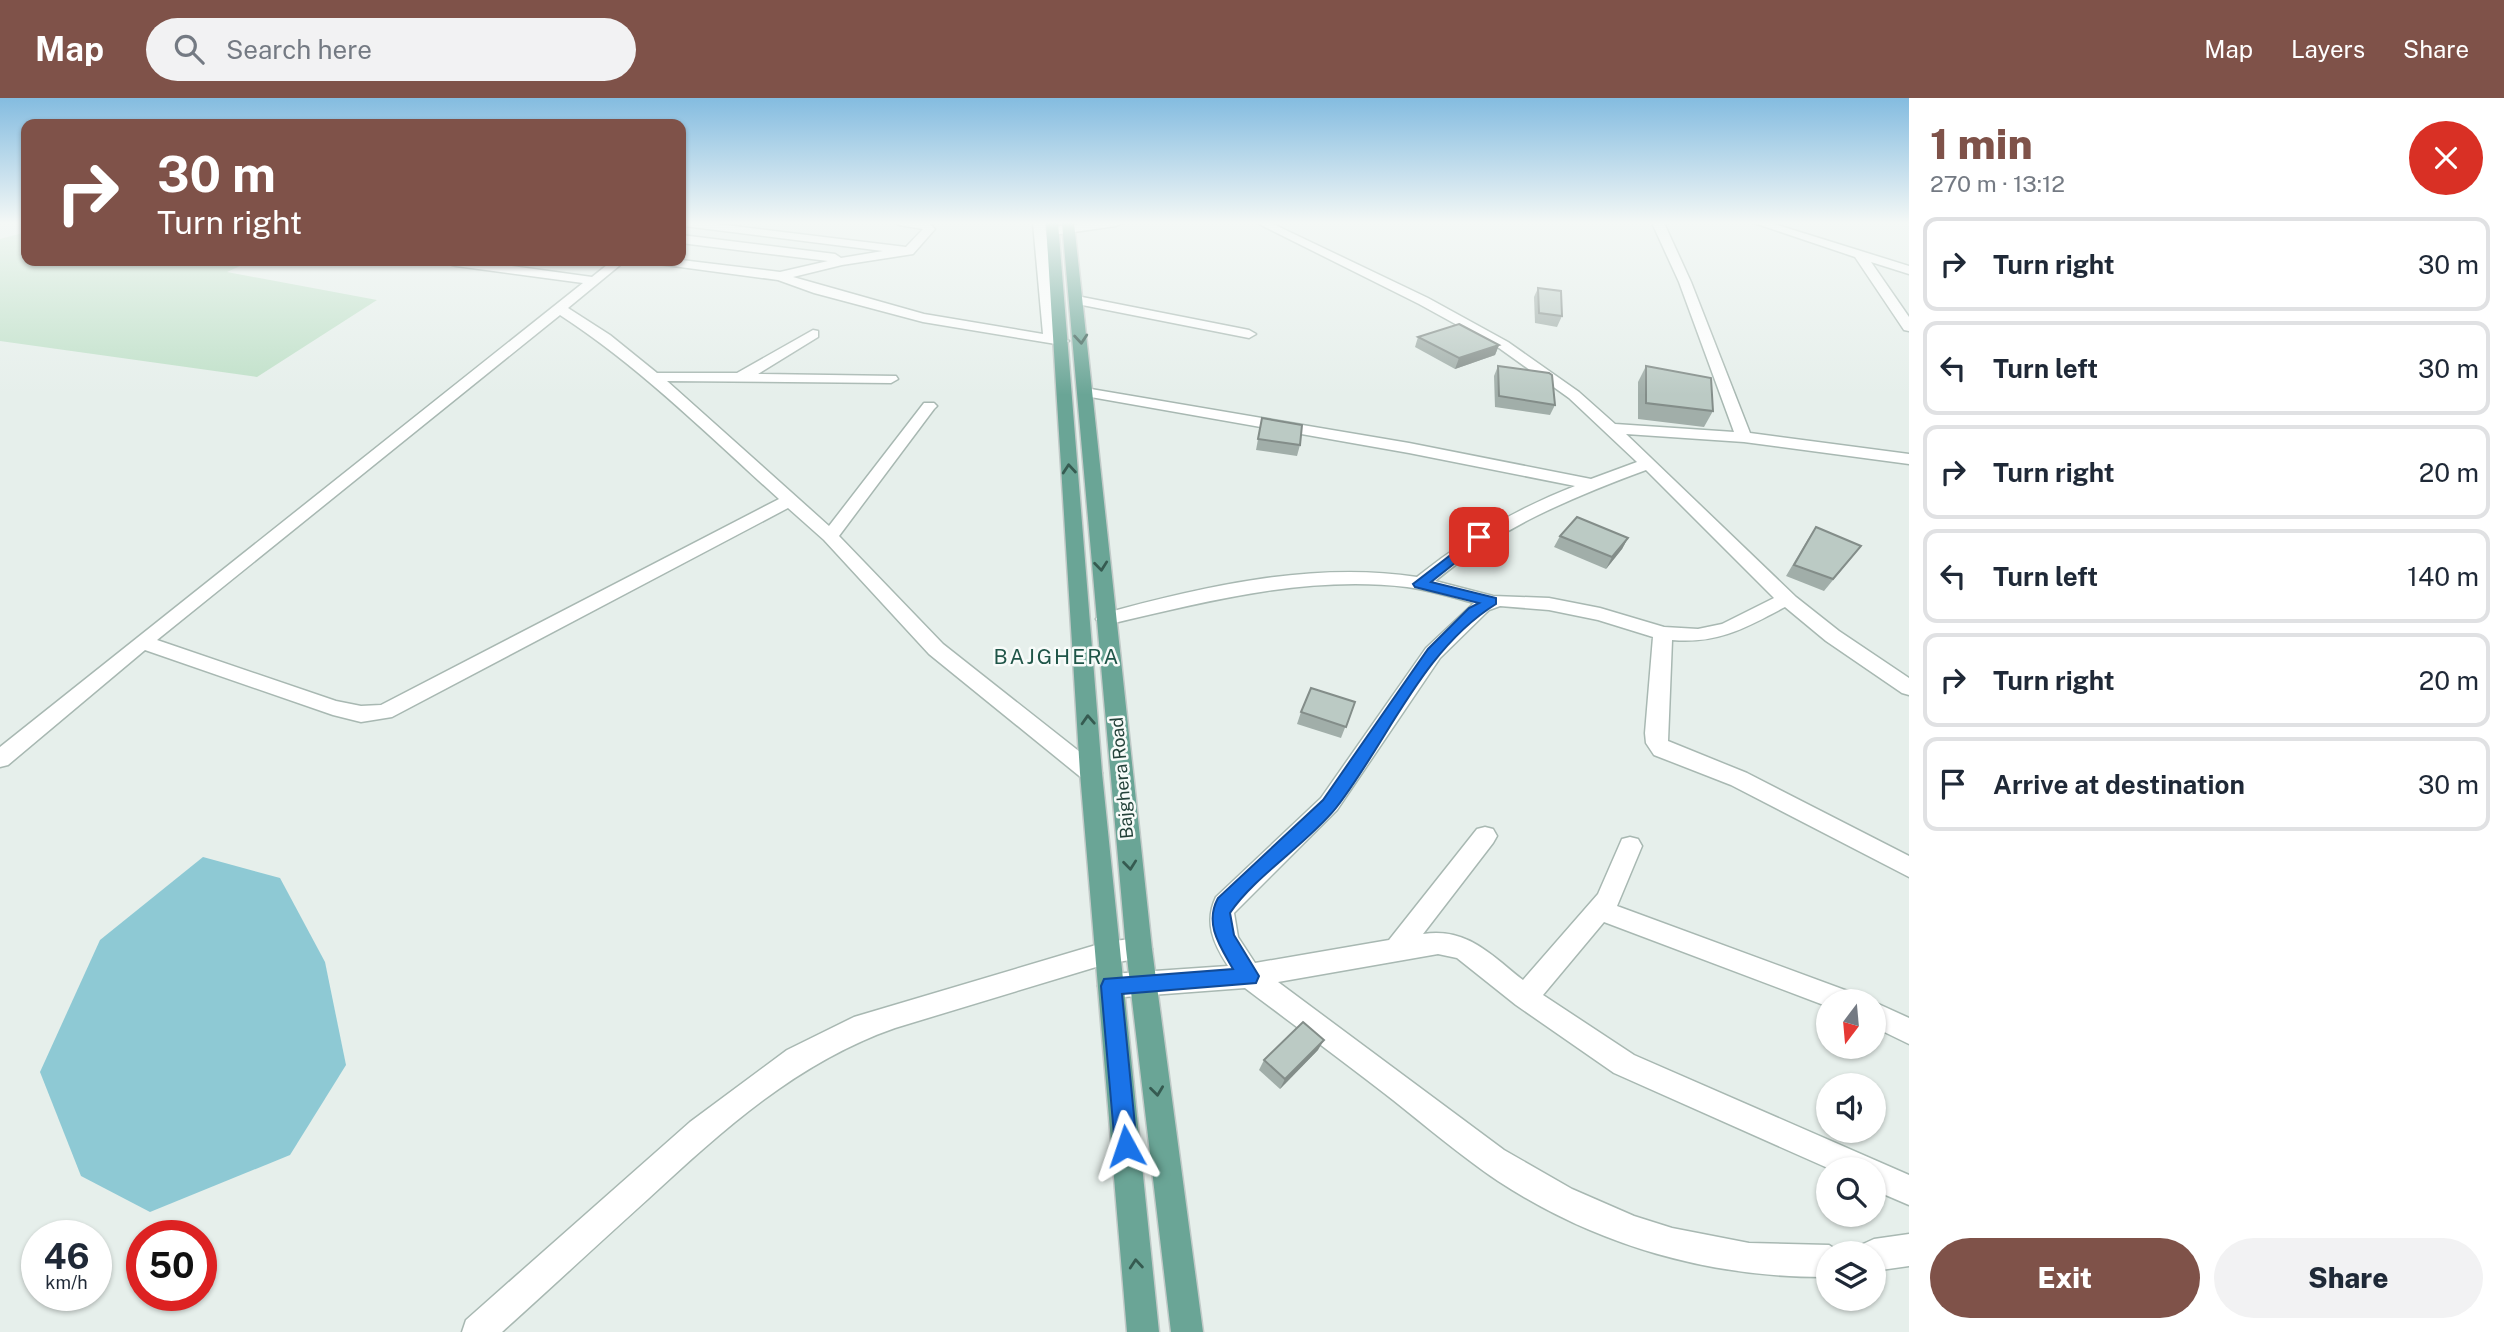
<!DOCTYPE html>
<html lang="en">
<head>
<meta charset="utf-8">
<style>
	:root { --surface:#fff; --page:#f2f2f3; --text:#1f2937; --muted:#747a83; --line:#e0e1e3; --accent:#7f5249 }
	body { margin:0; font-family:"Public Sans",sans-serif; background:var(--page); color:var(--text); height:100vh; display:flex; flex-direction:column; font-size:26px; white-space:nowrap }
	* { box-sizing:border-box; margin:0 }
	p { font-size:23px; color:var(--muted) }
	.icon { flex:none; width:38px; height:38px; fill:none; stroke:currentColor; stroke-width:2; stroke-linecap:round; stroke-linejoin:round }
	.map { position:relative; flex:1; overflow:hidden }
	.drawer { display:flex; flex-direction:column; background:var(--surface); width:595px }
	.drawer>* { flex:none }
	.top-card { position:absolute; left:21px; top:21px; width:665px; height:147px; border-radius:14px; box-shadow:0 2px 5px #0004; background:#7f5249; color:#fff; overflow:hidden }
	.needle { width:46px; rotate:196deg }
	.buttons { position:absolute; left:1816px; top:891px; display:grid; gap:14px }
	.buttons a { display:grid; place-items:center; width:70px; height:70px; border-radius:50%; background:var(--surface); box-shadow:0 2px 5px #0004; font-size:35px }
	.speed { position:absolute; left:21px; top:1122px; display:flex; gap:14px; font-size:35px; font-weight:700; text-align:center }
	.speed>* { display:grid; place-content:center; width:91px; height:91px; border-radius:50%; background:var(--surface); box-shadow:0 2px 5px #0004; line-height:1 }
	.speed small { font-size:18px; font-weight:400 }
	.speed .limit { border:10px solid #d22; background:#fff; color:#111 }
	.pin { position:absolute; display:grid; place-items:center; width:60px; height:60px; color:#fff; margin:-30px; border-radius:14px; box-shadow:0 4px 10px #0006 }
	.me { position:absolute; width:77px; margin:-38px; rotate:355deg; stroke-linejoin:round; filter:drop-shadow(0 0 5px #0008) }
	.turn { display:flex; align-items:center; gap:24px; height:147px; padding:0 21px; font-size:32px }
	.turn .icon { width:91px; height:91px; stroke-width:2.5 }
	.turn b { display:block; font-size:49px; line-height:60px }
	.round { display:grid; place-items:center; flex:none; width:74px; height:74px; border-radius:37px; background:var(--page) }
	.headline { display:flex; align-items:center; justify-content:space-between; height:119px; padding:0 21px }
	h1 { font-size:42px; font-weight:800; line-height:52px; color:var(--accent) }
	.cta { display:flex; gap:14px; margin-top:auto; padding:14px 21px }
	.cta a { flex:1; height:80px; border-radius:42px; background:var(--accent); color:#fff; font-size:28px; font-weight:800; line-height:80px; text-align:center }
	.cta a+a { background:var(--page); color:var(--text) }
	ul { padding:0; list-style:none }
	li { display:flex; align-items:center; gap:21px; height:94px; margin:0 14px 10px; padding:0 7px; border:4px solid var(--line); border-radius:14px }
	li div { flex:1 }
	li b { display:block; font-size:26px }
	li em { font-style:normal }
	header { display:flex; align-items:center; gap:42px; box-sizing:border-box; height:98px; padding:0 35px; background:var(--accent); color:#fff }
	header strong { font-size:33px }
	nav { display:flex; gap:38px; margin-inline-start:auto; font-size:24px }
	.search { width:490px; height:63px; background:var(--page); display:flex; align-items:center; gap:18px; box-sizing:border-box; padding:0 24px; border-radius:38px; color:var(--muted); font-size:26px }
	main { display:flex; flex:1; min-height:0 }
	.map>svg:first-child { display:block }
	.green { fill:#bfe0c8 }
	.water { fill:#8ec9d4 }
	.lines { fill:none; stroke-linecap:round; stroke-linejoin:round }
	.minor-casing { stroke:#a8b8b2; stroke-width:3 }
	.major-casing { stroke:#c2cac8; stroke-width:3 }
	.minor { fill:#fff; fill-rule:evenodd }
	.major { fill:#6aa596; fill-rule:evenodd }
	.wall { fill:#a1aea9 }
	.shaded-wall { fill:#838d89 }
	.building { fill:#bbcac4; stroke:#838d89; stroke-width:2 }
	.oneway { stroke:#365b51 }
	.route { fill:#1a73e8; stroke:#114b97; stroke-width:2 }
	.labels { text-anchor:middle; stroke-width:5; stroke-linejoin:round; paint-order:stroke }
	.street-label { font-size:18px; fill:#24423a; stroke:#f7fbf9 }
	.quarter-label { font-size:21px; letter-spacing:2px; fill:#1f5548; stroke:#f7fbf9 }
</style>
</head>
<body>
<header>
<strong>Map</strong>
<div class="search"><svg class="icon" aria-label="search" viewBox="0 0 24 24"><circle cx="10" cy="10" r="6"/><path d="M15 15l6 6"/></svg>Search here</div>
<nav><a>Map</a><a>Layers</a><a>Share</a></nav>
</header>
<main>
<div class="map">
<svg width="1909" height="1234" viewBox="0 0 1909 1234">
	<rect width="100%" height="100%" fill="#e6efeb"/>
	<polygon class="green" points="26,134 26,163 251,163 227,174 377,202 257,279 0,243 0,141"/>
	<polygon class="water" points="203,759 280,780 325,864 346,967 290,1057 150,1114 81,1078 40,974 100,842"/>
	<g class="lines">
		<g class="minor-casing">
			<g id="minor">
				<polygon points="681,125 709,125 906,149 923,131 899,127 897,125 929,125 935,131 913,156 842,167 793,179 924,216 1043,236 1033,125 1045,125 1057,238 1069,243 1062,247 923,224 814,195 778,182 658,166 656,163 681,162 780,174 828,163 681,145 681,137 835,156 841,160 883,153 684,128"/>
				<polygon points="1091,125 1122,125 1116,128 1053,137 1047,133 1053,129"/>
				<path d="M1257 125H1271L1428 200 1508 244 1579 294 1615 326 1734 334 1679 184 1652 125H1664L1691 184 1750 335 1909 356V366L1744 344 1626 336 1796 499 1839 533 1909 580V597L1902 595 1826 543 1785 509C1745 530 1718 546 1672 542L1668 643 1747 675 1909 758V779L1731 687 1654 657 1646 645 1645 635 1653 539 1598 522 1549 512 1500 508 1489 512 1440 560 1337 712 1234 815 1238 839 1255 865 1389 842 1477 731 1485 729 1493 731 1497 738 1493 745 1423 836C1467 829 1491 857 1523 882L1598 796 1622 741 1630 739 1638 741 1642 748 1617 808 1853 895 1857 903H1829V909L1604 824 1543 897 1634 957 1909 1077V1107L1874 1092V1071H1830L1614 975 1516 907 1457 860 1438 856 1278 884 1504 1052 1572 1091 1634 1118 1672 1130 1749 1145 1829 1147 1841 1155H1829V1179C1711 1180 1597 1148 1498 1083 1461 1058 1427 1029 1393 1002 1344 964 1294 927 1245 890L1111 900 1102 896 1098 888 1102 880 1111 876 1228 868C1213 845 1204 824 1216 799L1321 700 1426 550 1474 505C1452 499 1429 492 1407 489 1305 477 1204 504 1106 527L1099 525 1096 521 1099 517C1200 489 1312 463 1417 479 1465 440 1517 411 1575 388L1409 355 1085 298 1080 297 1078 294 1080 291 1085 290 1409 345 1591 381 1637 364 1569 300 1499 250 1419 206ZM1646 372 1774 500 1722 526 1698 531 1664 529 1600 510 1549 500 1493 498 1435 483C1497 431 1570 400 1646 372Z"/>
				<polygon points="1754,125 1771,125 1909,168 1909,176 1871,164 1909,219 1909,233 1904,232 1855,159"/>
				<path d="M451 163H474L592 179 612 163H625L568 210 610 237 657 275H737L813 232 818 233V239L758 276 896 278 898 281 891 285 667 283 829 428 924 305H934L937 308 934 311 839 438 943 546 1099 669 1102 675 1099 681 1091 683 1083 681 929 556 824 442 788 410 392 619 361 624 333 617 145 552 8 667 0 669V649L583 185 456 168 452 167ZM560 217C640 269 708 337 779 401L381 607 361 608 336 603 157 542Z"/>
				<polygon points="1077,198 1249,232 1256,236 1249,240 1072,205 1072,199"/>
				<path d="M1139 840 1148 843 1152 851 1148 859 1106 866 895 930C797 964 723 1032 648 1101 599 1145 551 1190 502 1234H462L466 1222 690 1024 787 952 854 919 1106 844Z"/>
				<polygon points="1874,904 1909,920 1909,946 1874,929"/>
				<polygon points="1909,1136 1909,1168 1874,1173 1874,1155 1859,1155 1863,1146 1874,1141"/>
			</g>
		</g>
		<g class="major-casing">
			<g id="major">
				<polygon points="1046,125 1058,125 1102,675 1159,1234 1127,1234 1080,675"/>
				<polygon points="1062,125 1074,125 1152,851 1203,1234 1171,1234 1126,851"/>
			</g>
		</g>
		<use href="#minor" class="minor"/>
		<use href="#major" class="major"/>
	</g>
	<g class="wall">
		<polygon points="1538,190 1562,218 1557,229 1535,225 1534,199"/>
		<polygon points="1418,239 1499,247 1495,257 1455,271 1415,249"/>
		<polygon points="1498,268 1555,307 1550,317 1495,309 1494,278"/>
		<polygon points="1646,268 1713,313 1704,329 1638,321 1638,284"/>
		<polygon points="1262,320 1300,347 1297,358 1256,352"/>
		<polygon points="1816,429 1861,448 1824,493 1786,478 1808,441"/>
		<polygon points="1560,438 1628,440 1622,451 1606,471 1554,449"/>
		<polygon points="1355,604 1341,640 1297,626 1301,614"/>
		<polygon points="1318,952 1280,991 1259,972 1264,962"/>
	</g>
	<g class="shaded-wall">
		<polygon points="1499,247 1495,257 1455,271 1459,260"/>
		<polygon points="1628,440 1622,451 1606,471 1612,459"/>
		<polygon points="1324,942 1318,952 1280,991 1285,981"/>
	</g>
	<g class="building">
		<polygon points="1538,190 1561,193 1562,218 1539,215"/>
		<polygon points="1459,226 1499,247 1459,260 1418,239"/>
		<polygon points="1498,268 1549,275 1552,277 1555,307 1499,298"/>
		<polygon points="1646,268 1711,280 1713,313 1646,305"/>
		<polygon points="1262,320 1302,327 1300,347 1258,341"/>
		<polygon points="1577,419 1628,440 1612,459 1560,438"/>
		<polygon points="1816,429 1861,448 1833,481 1794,467"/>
		<polygon points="1311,590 1355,604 1346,629 1301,614"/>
		<polygon points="1303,924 1324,942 1285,981 1264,962"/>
	</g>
	<defs><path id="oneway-chevron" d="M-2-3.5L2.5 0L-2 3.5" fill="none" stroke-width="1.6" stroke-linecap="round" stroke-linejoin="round" transform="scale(1.75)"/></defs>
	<g class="oneway">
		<use href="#oneway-chevron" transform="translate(1081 241) rotate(85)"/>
		<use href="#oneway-chevron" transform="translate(1069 371) rotate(-95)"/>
		<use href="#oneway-chevron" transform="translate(1101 468) rotate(84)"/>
		<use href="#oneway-chevron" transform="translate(1088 622) rotate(-93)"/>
		<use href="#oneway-chevron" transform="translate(1130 767) rotate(84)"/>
		<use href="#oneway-chevron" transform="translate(1157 993) rotate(83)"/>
		<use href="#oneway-chevron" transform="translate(1136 1166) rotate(-95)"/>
	</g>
	<linearGradient id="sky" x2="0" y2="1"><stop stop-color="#84bce0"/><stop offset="0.42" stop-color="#f4f8f6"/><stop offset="1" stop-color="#f4f8f6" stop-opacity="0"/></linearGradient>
	<rect width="1909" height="297" fill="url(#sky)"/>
	<path class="route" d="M1479 435 1484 436V442L1431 484 1496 500V506C1422 552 1388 643 1336 710 1307 746 1255 778 1230 815L1234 837 1259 878 1256 885 1122 896 1137 1048 1133 1055 1126 1059 1118 1055 1115 1048 1101 888 1104 881 1233 871C1220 848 1204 826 1218 800L1323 702 1428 551 1469 510 1479 505 1415 489 1413 486Z"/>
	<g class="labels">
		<g class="street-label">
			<text transform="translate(1122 680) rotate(-95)" y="6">Bajghera Road</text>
		</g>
		<g class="quarter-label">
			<text x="1057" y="566">BAJGHERA</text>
		</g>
	</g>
</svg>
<div class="buttons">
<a><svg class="needle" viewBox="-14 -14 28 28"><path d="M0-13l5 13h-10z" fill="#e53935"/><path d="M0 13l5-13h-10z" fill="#747a83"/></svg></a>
<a><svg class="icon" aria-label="sound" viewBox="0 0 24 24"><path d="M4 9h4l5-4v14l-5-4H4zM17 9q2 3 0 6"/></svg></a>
<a><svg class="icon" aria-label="search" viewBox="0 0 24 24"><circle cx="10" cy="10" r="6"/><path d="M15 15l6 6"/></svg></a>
<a><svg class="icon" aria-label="layers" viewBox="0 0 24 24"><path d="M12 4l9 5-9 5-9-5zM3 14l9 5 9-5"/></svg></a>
</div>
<div class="speed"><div>46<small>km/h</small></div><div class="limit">50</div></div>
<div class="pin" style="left:1479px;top:439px;background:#d93025"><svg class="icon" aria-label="arrive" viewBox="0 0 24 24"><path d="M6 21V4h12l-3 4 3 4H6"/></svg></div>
<svg class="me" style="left:1126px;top:1048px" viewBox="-20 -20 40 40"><path d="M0-17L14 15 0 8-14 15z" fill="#1a73e8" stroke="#fff" stroke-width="4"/></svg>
<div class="top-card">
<div class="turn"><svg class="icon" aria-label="right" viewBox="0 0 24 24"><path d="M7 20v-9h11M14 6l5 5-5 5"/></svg><div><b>30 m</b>Turn right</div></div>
</div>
</div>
<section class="drawer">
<div class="headline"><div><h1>1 min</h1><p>270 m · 13:12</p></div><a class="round" style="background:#d93025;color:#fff"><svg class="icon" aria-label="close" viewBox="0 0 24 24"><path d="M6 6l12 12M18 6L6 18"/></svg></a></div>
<ul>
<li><svg class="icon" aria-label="right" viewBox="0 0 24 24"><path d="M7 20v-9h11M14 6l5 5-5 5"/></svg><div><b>Turn right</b></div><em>30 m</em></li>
<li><svg class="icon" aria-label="left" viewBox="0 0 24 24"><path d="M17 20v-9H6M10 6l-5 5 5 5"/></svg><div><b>Turn left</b></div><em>30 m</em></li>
<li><svg class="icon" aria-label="right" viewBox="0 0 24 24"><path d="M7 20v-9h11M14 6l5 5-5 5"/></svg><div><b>Turn right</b></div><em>20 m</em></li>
<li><svg class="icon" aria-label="left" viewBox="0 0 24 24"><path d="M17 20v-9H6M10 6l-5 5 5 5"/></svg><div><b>Turn left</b></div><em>140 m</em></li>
<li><svg class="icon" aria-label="right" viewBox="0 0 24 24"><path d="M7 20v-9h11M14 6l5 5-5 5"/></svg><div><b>Turn right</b></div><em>20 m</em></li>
<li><svg class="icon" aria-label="arrive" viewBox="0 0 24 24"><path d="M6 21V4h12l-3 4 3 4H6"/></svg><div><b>Arrive at destination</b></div><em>30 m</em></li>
</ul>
<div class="cta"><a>Exit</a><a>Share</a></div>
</section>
</main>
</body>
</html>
